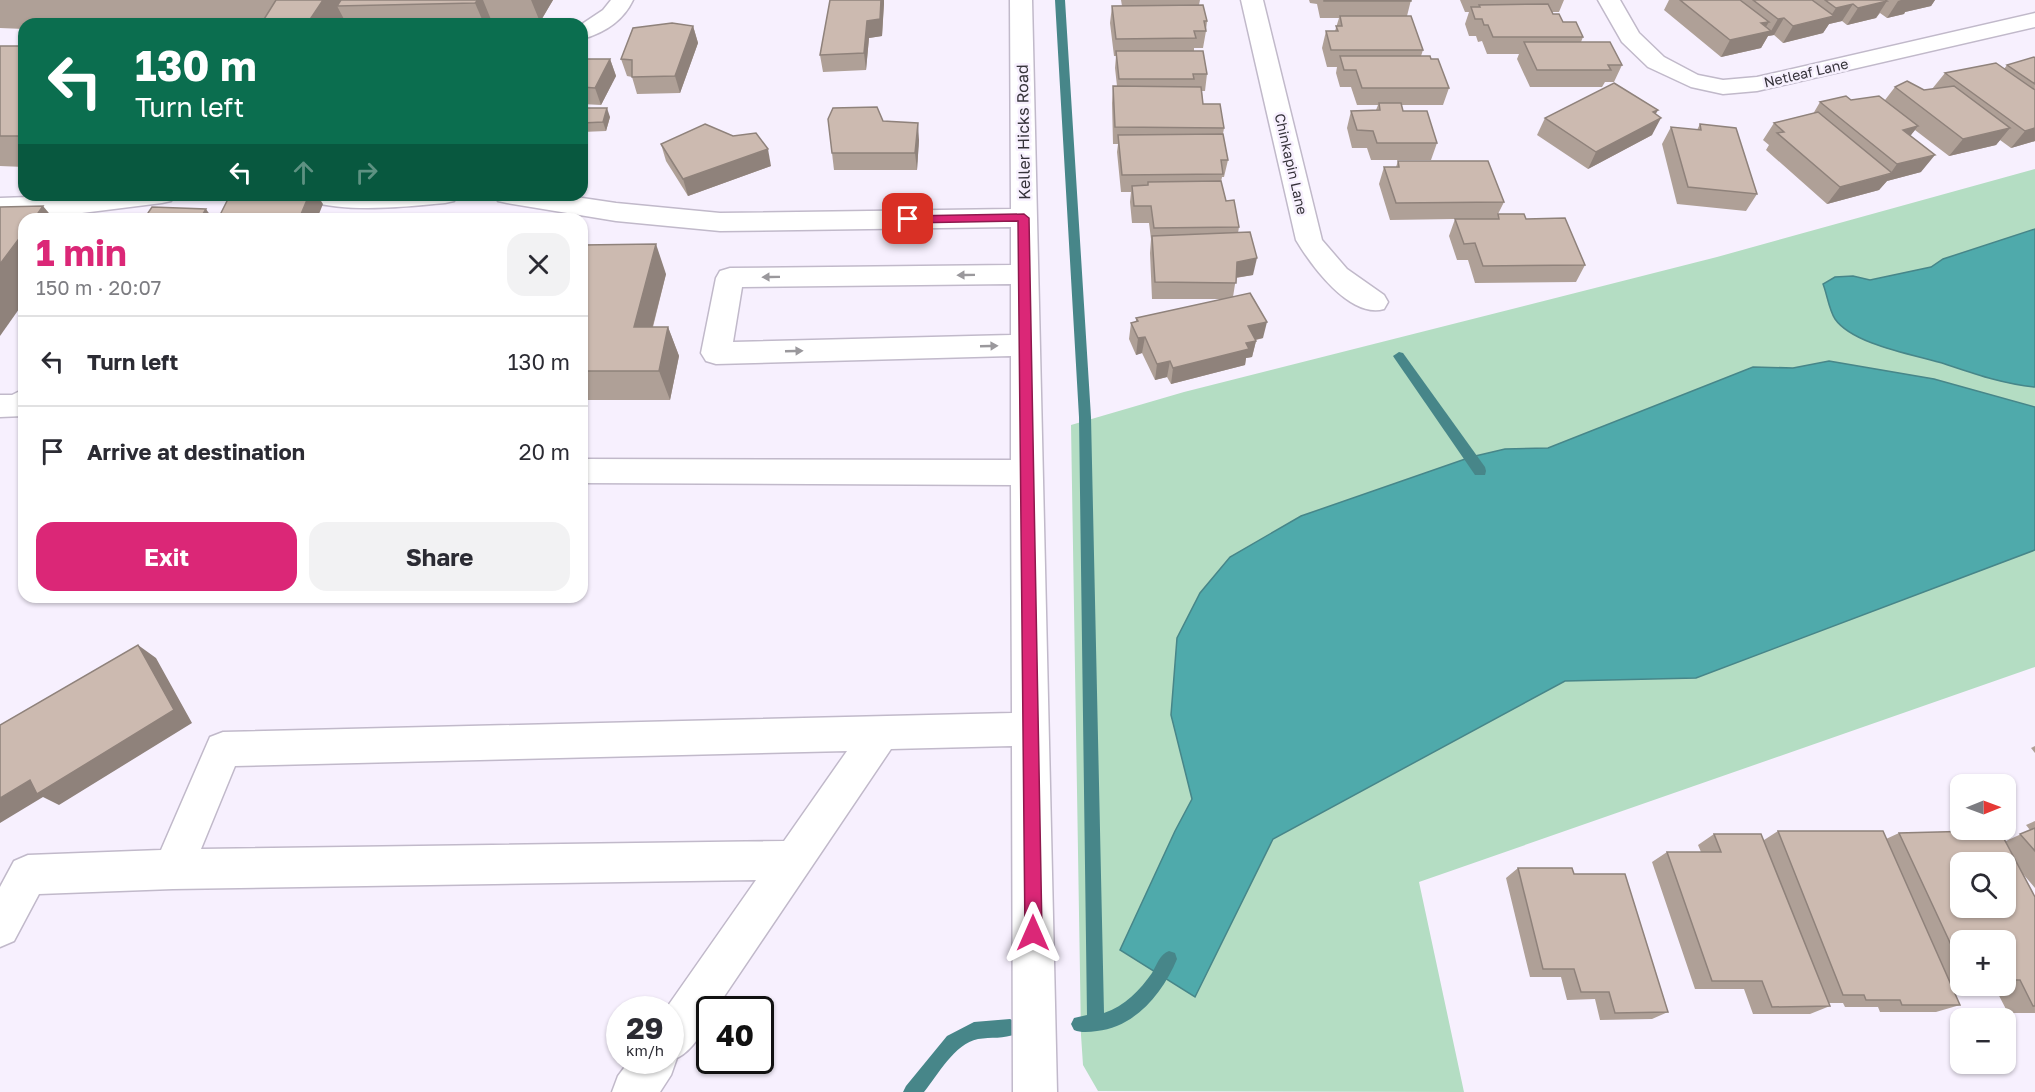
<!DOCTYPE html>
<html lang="en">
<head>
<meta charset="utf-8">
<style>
	:root { --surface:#fff; --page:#f2f2f3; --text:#2b2b33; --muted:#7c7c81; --line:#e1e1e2; --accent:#db2777 }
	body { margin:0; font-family:"Golos Text",sans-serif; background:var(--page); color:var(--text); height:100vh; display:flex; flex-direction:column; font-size:22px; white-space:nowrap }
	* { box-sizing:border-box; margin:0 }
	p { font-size:20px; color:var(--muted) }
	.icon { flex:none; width:33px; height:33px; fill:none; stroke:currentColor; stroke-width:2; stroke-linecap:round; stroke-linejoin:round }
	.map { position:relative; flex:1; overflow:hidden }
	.drawer { position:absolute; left:18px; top:213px; width:570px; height:390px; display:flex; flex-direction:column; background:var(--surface); border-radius:18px; box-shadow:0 2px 4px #0004 }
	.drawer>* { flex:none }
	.top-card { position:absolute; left:18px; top:18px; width:570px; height:183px; border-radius:18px; box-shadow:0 2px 4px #0004; background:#0b6e4f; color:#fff; overflow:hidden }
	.needle { width:39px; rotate:89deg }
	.tools { position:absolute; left:1950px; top:774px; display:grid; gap:12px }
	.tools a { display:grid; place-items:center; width:66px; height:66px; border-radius:12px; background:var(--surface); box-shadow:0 2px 4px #0004; font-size:30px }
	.speed { position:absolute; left:606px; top:996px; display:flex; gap:12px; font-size:30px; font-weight:700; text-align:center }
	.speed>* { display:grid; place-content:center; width:78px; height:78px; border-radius:50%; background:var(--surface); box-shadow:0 2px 4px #0004; line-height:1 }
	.speed small { font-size:15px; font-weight:400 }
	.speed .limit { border:3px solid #111; border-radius:9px; background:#fff; color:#111 }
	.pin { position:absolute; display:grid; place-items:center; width:51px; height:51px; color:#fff; margin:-26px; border-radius:12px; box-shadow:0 3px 9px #0006 }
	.me { position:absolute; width:66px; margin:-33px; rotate:0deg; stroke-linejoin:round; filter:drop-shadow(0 0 4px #0008) }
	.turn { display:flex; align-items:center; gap:21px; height:126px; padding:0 18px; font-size:27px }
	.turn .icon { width:78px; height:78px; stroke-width:2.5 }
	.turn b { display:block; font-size:42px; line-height:51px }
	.lanes { display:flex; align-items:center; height:57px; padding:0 18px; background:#0003; justify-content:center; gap:30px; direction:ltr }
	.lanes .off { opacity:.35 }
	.round { display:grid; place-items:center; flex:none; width:63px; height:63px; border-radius:18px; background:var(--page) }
	.head { display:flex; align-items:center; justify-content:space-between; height:102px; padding:0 18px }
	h1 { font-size:36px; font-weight:700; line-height:45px; color:var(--accent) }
	.action { display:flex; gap:12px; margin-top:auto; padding:12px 18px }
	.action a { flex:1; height:69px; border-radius:18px; background:var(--accent); color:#fff; font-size:24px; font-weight:700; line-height:69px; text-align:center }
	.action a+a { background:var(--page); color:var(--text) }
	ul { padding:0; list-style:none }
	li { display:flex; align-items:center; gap:18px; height:90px; padding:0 18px; border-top:2px solid var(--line) }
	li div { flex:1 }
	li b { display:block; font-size:22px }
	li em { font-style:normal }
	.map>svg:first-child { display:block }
	.green { fill:#b4ddc3 }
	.water { fill:#4faaab; stroke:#478689; stroke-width:1.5 }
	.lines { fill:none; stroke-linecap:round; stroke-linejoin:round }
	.stream { fill:#478689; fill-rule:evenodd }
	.minor-casing { stroke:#c1b9ca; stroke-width:3 }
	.minor { fill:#fff; fill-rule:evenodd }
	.wall { fill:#afa097; fill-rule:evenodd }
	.shaded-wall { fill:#8f827b }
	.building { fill:#ccbab0; stroke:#8f827b; stroke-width:1.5; fill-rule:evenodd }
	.oneway { fill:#9a989c }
	.route { fill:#db2777; stroke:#8e194d; stroke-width:1.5 }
	.labels { text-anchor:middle; stroke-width:5; stroke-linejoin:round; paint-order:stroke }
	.far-street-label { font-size:14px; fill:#353239; stroke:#f7f0fe }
	.street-label { font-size:16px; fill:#353239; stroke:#f7f0fe }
</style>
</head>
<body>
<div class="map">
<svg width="2035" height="1092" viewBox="0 0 2035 1092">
	<rect width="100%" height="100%" fill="#f7f0fe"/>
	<polygon class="green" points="2035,169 2035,667 1419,882 1464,1092 1098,1091 1083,1065 1081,1035 1071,425 1184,392 1717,257"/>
	<g class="water">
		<path d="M2035 229V387C2003 384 1975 374 1945 364 1916 355 1853 345 1835 319 1829 310 1827 294 1823 284L1835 277 1853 276 1870 280 1931 267 1943 259Z"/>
		<polygon points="1829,361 1934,379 2035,407 2035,550 1696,678 1565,681 1273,839 1195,997 1120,950 1175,831 1192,799 1171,715 1177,638 1200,593 1230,557 1301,516 1471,457 1505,449 1548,448 1753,367 1793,368"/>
	</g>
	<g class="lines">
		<g class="stream">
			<path d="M1055 0H1065L1091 417 1104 1013C1125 1006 1140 990 1152 973 1157 964 1160 954 1169 951L1175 953 1177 959C1163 993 1135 1027 1097 1031 1089 1032 1081 1033 1074 1030L1071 1024 1074 1018 1087 1015 1079 417Z"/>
			<polygon points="1399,352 1403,353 1485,467 1486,471 1485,475 1475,475 1395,359 1393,356"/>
			<path d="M1010 1019 1016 1022 1019 1028 1016 1034C1004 1039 991 1037 978 1039 954 1044 938 1075 924 1092H903L906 1086 947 1036 974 1022Z"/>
		</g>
		<g class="minor-casing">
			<g id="minor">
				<path d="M611 0H633C623 21 604 33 582 39V24L603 10Z"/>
				<path d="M1010 0H1032L1057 1092H1013L1012 746 891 749 715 1010H710C710 1025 691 1052 677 1058L671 1075 660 1092H612L618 1076 630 1060H670V1010H665L756 880 173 889 39 894 14 941 0 947V887L14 861 28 855 161 850 210 737 223 732 1012 713 1011 485 582 483V459L1011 460V356L716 364 706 361 701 353 716 278 720 271 730 268 1011 265V227L720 231 616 221 507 203 498 201 494 195H562L616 203 720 213 1011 209ZM1011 284V335L733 342 742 287ZM847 751 784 841 201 849 235 766Z"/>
				<path d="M1241 0H1263L1322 240 1347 269 1384 295 1388 302 1384 309C1350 319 1311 265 1296 240Z"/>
				<polygon points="1598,0 1620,0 1639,33 1664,57 1698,75 1723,80 1757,77 2035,13 2035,27 1757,91 1723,94 1691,87 1648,67 1622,42"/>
				<polygon points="87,195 175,195 171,201 162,203 66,215 0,216 0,198"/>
				<path d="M303 195H458L454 201 445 203C399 207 352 213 307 201Z"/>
				<polygon points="24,389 24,416 0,417 0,395 12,395"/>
			</g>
		</g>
		<use href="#minor" class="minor"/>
	</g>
	<g class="wall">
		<polygon points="0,0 553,0 540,22 492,22 489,24 346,24 345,21 343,24 24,24 24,29 0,28"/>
		<polygon points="830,0 884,0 882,36 869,38 866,70 823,72 820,55"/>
		<polygon points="1121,0 1200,0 1199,5 1207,21 1206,31 1203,48 1194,48 1194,51 1207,74 1205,91 1202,91 1203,104 1224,128 1223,134 1228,160 1224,177 1222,177 1221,182 1226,201 1239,227 1238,233 1253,275 1236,278 1233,297 1263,338 1256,340 1256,341 1252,357 1246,358 1245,365 1171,384 1167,377 1155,380 1142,353 1136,355 1129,339 1131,323 1136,322 1136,318 1223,299 1152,299 1150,253 1151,239 1149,223 1132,223 1130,202 1131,192 1121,192 1117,152 1118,144 1113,144 1112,103 1113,86 1117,86 1115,68 1116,56 1114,56 1110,23 1112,6 1122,6"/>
		<polygon points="1309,0 1411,0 1407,16 1423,50 1421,56 1449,88 1443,105 1401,105 1403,111 1437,143 1431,160 1371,160 1367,148 1352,148 1347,128 1351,111 1376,110 1378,105 1357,105 1351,87 1340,87 1336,73 1337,67 1327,67 1322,48 1326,31 1335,31 1339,18 1320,18 1317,4 1310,3"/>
		<polygon points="1460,0 1564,0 1559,12 1552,12 1553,14 1563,22 1583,37 1581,42 1622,65 1614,82 1605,82 1602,87 1530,87 1517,59 1519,54 1487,54 1482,41 1478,42 1476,36 1469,36 1465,24 1469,12 1465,12"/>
		<polygon points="1669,0 1935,0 1931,6 1905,12 1904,14 1887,18 1880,13 1876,18 1847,25 1842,21 1829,24 1823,33 1783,43 1774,35 1768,36 1761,48 1721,57 1664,10"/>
		<polygon points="693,26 698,43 680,93 637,94 632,77 627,76 621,59"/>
		<polygon points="0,46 24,46 24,167 0,166"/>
		<polygon points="2035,58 2035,141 2011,148 2000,140 1996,145 1949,156 1915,130 1910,135 1921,172 1887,181 1879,190 1827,204 1766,150 1769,145 1763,140 1774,123 1813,114 1820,102 1851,100 1885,100 1895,87 1924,90 1932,89 1945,73 2004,69 2007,65"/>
		<polygon points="582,59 610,59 616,76 601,105 582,104"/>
		<polygon points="582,108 610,117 606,131 582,132"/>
		<polygon points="1655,114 1652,135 1588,169 1537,135 1545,118"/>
		<polygon points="883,121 919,140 917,170 834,170 832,153"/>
		<polygon points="1700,124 1757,194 1746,211 1677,204 1662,144 1671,127 1697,130"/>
		<polygon points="733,136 771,166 688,196 666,161 661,144"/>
		<polygon points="1398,161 1504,202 1498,214 1526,219 1585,265 1576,282 1475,283 1468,260 1457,260 1449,236 1455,219 1390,220 1379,184 1384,167 1396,167"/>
		<polygon points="582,245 666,274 653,327 668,327 679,356 670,400 582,400"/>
		<polygon points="2035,746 2035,753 2031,748"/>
		<path d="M2035 821V888L2023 874 2035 897V1013H2008L1995 988H1952L1960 1005 1936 1012H1880L1878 1007H1845L1843 1003H1828L1830 1006 1810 1014H1753L1744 989H1695L1652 862 1667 852H1701L1698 845 1714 834 1764 840 1778 831 1886 839 1899 833 1979 837 2006 841 2030 830 2026 825ZM1960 940H2006V986H1960Z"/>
		<polygon points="1518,868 1574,874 1668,1012 1652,1019 1600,1020 1595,999 1567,1000 1561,977 1530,977 1506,878"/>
	</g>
	<g class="shaded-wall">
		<polygon points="323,0 358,0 337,6 345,21 343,24 307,24"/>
		<polygon points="478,0 483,0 492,22 489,24 484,24 475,3"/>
		<polygon points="531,0 553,0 540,22"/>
		<polygon points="881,0 884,0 884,4 882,36 869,38 866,70 864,53 867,21"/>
		<polygon points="1901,0 1935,0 1931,6 1905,12 1904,14 1887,18 1898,1"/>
		<polygon points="1887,1 1876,18 1847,25 1858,8"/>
		<polygon points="1853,4 1842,21 1829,24 1823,33 1783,43 1793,26 1830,17 1836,8"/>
		<polygon points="1784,18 1774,35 1768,36 1761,48 1721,57 1730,40 1761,23 1769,22 1762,33 1771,31 1778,19"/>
		<polygon points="693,26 698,43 680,93 675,76"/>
		<polygon points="610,59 616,76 601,105 595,88"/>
		<polygon points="607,108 610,117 606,131 603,122"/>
		<polygon points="1658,110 1650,124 1661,118 1652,135 1588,169 1596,152 1653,112"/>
		<polygon points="918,123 919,140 917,170 915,153"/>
		<polygon points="1918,126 1905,143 1903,130"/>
		<polygon points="2010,128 1996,145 1949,156 1963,139"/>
		<polygon points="2035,128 2035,141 2011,148 2025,131"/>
		<polygon points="768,149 771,166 688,196 683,179"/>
		<polygon points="1935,155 1921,172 1887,181 1879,190 1827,204 1840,187 1890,174 1897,164"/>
		<polygon points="309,195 317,195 323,204 317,219 299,219"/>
		<polygon points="43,206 54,219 34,219"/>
		<polygon points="206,209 213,219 200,219"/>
		<polygon points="24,232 24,302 0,336 0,264"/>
		<polygon points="656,244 666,274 645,356 634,327"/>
		<polygon points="1257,258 1253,275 1233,278 1237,262"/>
		<polygon points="1267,322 1263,338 1244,342 1248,326"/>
		<polygon points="668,327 679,356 670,400 659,371"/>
		<polygon points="1145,337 1142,353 1136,355 1138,338"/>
		<polygon points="1256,341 1252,357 1246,358 1245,365 1171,384 1173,368 1246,343"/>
		<polygon points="1170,361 1167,377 1155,380 1157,364"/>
		<polygon points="138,645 156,658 192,723 59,805 43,797 0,823 0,798 30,780"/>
	</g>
	<g class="building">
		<polygon points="276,0 323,0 307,24 261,24"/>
		<polygon points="341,0 478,0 475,3 337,6"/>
		<polygon points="830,0 881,0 880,19 867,21 864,53 820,55"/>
		<rect x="1324" y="0" width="87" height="1"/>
		<polygon points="1680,0 1740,0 1769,22 1761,23 1771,31 1730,40"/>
		<polygon points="1753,0 1812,0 1834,16 1793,26 1784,18 1778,19"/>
		<polygon points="1825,0 1885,0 1887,1 1858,8 1853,4 1836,8"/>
		<polygon points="1548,4 1553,14 1559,14 1563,22 1576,22 1583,37 1493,37 1488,25 1484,25 1482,19 1475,19 1471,7 1480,7 1479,5"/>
		<polygon points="1203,5 1207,21 1204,21 1206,31 1194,31 1196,38 1116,39 1112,6"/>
		<polygon points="1340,16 1411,16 1423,50 1331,50 1326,31 1338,31 1336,26 1342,26"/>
		<polygon points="672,23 693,26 675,76 632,77 632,60 621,59 633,28"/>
		<polygon points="1524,42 1610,42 1622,65 1608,65 1611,70 1537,70"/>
		<rect x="0" y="46" width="24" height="90"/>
		<polygon points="1116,51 1203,51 1207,74 1193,74 1194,79 1119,79"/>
		<polygon points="1340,56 1430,56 1431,59 1438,59 1449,88 1362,88 1356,70 1344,70"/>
		<polygon points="2034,57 2035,58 2035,84 2007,65"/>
		<polygon points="582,59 610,59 595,88 582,87"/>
		<polygon points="1996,63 2035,90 2035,128 2025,131 1945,73"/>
		<polygon points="1907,81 1924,90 1954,86 2010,128 1963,139 1895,87"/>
		<polygon points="1614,83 1658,110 1653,112 1661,118 1596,152 1545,118"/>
		<polygon points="1113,86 1201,87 1203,104 1220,104 1224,128 1115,127"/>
		<polygon points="1846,96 1851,100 1879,96 1918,126 1903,130 1935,155 1897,164 1820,102"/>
		<polygon points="1379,103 1401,103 1403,111 1427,111 1437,143 1377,143 1373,131 1357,130 1351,111 1380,110"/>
		<polygon points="877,107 883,121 918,123 915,153 832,153 828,119 833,108"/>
		<polygon points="582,108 607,108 603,122 582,123"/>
		<polygon points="1818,112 1892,173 1840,187 1777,133 1784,132 1774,123"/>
		<polygon points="705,124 733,136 756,133 768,149 683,179 661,144"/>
		<polygon points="1700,124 1736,128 1757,194 1688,187 1671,127 1701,130"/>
		<polygon points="1223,134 1228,160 1221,160 1223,174 1122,175 1118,135"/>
		<polygon points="1398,161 1488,161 1504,202 1396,203 1384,167 1399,167"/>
		<polygon points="1221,181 1226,201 1234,200 1239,227 1154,228 1151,206 1134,206 1132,186 1148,185 1148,182"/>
		<polygon points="230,195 309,195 299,219 218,219"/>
		<polygon points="43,206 34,219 24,219 24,232 0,264 0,207"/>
		<polygon points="152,207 206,209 200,219 144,219"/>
		<polygon points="1498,214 1524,214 1526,219 1565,218 1585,265 1483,266 1475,243 1464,244 1455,219 1499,219"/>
		<polygon points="1250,232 1257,258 1237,262 1236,283 1155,282 1152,236"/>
		<polygon points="656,244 634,327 668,327 659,371 582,371 582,245"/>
		<polygon points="1250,293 1267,322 1248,326 1256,341 1246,343 1249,349 1173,368 1170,361 1157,364 1145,337 1138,338 1131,323 1138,321 1136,318"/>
		<polygon points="138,645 174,710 37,794 30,780 0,798 0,725"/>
		<polygon points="2035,828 2035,851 2020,834"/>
		<polygon points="1778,831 1883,831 1960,1005 1902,1005 1900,1000 1866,1000 1864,995 1843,995"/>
		<path d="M1976 831 1979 837H2003L2035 897V1006H2033L2020 980H2006V940H1960V964L1899 833ZM1960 862H2006V908H1960Z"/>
		<polygon points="1714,834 1761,834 1830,1006 1772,1007 1762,981 1712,981 1667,852 1721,852"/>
		<polygon points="1518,868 1572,868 1574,874 1625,874 1668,1012 1615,1013 1609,992 1581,992 1574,969 1543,969"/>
	</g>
	<defs><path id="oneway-solid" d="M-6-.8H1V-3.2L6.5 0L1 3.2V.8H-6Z" transform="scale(1.5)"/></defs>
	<g class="oneway">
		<use href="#oneway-solid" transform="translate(966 275) rotate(179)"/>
		<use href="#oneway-solid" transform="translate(771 277) rotate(179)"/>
		<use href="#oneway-solid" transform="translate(989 346) rotate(-2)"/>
		<use href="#oneway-solid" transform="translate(794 351) rotate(-2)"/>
	</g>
	<polygon class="route" points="1024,214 1029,218 1042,933 1039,939 1033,941 1027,939 1025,933 1018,221 908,223 902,219 908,216"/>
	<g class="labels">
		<g class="far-street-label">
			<text transform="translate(1806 73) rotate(-13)" y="5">Netleaf Lane</text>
			<text transform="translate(1291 164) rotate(77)" y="5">Chinkapin Lane</text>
		</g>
		<g class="street-label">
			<text transform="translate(1023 132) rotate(-91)" y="6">Keller Hicks Road</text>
		</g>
	</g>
</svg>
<div class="tools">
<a><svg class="needle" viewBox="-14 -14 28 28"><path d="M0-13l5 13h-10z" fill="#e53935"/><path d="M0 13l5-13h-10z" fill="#7c7c81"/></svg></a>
<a><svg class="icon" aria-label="search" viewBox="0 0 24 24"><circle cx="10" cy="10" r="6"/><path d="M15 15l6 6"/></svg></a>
<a>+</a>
<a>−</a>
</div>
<div class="speed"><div>29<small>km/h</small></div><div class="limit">40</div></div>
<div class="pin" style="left:908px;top:219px;background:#d93025"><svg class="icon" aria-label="arrive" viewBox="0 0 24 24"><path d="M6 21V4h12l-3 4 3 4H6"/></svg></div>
<svg class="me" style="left:1033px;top:933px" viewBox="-20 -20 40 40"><path d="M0-17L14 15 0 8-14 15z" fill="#db2777" stroke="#fff" stroke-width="4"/></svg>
<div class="top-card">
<div class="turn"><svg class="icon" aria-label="left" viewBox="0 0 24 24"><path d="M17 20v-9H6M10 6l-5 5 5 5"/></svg><div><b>130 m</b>Turn left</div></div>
<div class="lanes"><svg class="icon" aria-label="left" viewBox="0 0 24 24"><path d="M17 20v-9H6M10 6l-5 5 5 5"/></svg><svg class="icon off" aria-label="ahead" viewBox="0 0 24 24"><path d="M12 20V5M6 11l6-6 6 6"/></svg><svg class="icon off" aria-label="right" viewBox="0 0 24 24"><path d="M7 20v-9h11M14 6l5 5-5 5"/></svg></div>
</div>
<section class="drawer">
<div class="head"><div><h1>1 min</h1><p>150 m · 20:07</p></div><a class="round"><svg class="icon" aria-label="close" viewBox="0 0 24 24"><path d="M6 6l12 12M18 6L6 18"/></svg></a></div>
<ul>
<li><svg class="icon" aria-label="left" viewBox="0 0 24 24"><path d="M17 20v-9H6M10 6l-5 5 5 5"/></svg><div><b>Turn left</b></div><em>130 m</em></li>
<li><svg class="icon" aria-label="arrive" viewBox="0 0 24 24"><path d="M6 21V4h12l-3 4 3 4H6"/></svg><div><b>Arrive at destination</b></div><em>20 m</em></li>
</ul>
<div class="action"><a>Exit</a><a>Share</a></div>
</section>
</div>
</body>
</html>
